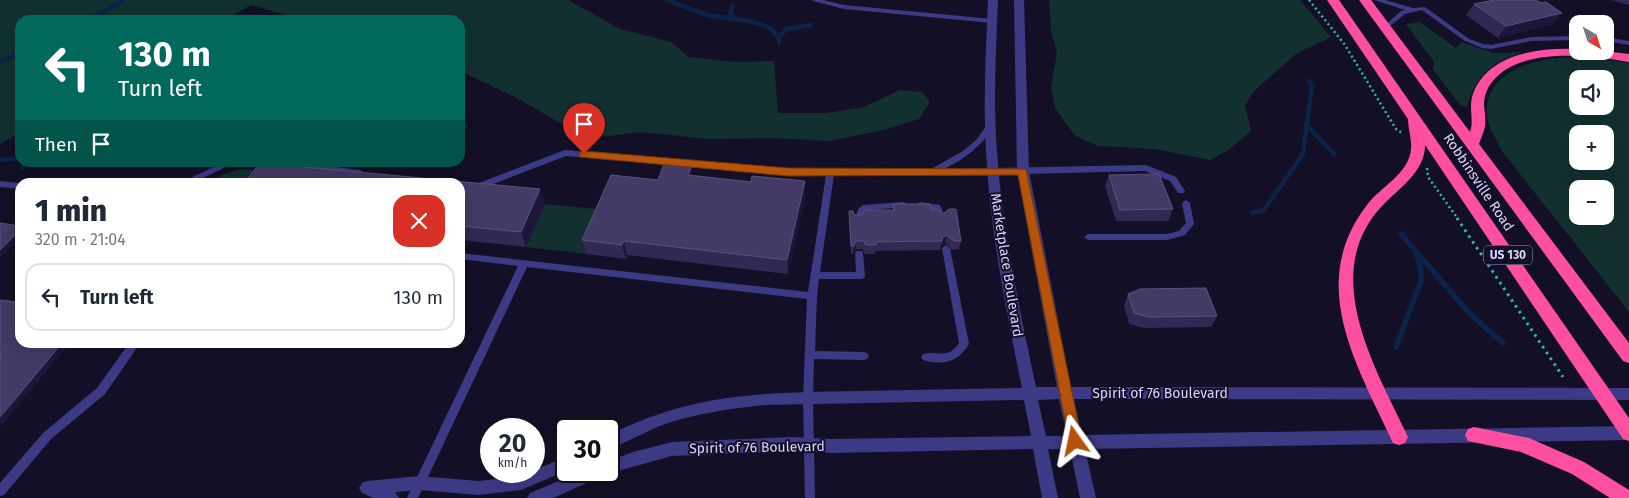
<!DOCTYPE html>
<html lang="en">
<head>
<meta charset="utf-8">
<style>
	:root { --surface:#fff; --page:#f6f6f7; --text:#1f2937; --muted:#747a83; --line:#e0e1e3 }
	body { margin:0; font-family:"Fira Sans",sans-serif; background:var(--page); color:var(--text); height:100vh; display:flex; flex-direction:column; font-size:19px; white-space:nowrap }
	* { box-sizing:border-box; margin:0 }
	p { font-size:16px; color:var(--muted) }
	.icon { flex:none; width:28px; height:28px; fill:none; stroke:currentColor; stroke-width:2; stroke-linecap:round; stroke-linejoin:round }
	.map { position:relative; flex:1; overflow:hidden }
	.details { position:absolute; left:15px; top:178px; width:450px; height:170px; display:flex; flex-direction:column; background:var(--surface); border-radius:15px; box-shadow:0 5px 20px #0002 }
	.details>* { flex:none }
	.hud { position:absolute; left:15px; top:15px; width:450px; height:152px; border-radius:15px; box-shadow:0 5px 20px #0002; background:#00695c; color:#fff; overflow:hidden }
	.needle { width:32px; rotate:141deg }
	.fabs { position:absolute; left:1569px; top:15px; display:grid; gap:10px }
	.fabs a { display:grid; place-items:center; width:45px; height:45px; border-radius:10px; background:var(--surface); box-shadow:0 5px 20px #0002; font-size:25px }
	.speed { position:absolute; left:480px; top:418px; display:flex; gap:10px; font-size:25px; font-weight:700; text-align:center }
	.speed>* { display:grid; place-content:center; width:65px; height:65px; border-radius:50%; background:var(--surface); box-shadow:0 5px 20px #0002; line-height:1 }
	.speed small { font-size:12px; font-weight:400 }
	.speed .limit { border:2px solid #111; border-radius:8px; background:#fff; color:#111 }
	.pin { position:absolute; display:grid; place-items:center; width:42px; height:42px; color:#fff; margin:-51px -21px; border-radius:50% 50% 50% 0; rotate:-45deg; box-shadow:0 0 5px #0007 }
	.pin .icon { rotate:45deg }
	.me { position:absolute; width:55px; margin:-28px; rotate:348deg; stroke-linejoin:round; filter:drop-shadow(0 0 4px #0008) }
	.turn { display:flex; align-items:center; gap:18px; height:105px; padding:0 20px; font-size:22px }
	.turn .icon { width:65px; height:65px; stroke-width:2.5 }
	.turn b { display:block; font-size:35px; line-height:42px }
	.then { display:flex; align-items:center; height:48px; padding:0 20px; background:#0003; gap:10px; font-size:19px }
	.round { display:grid; place-items:center; flex:none; width:52px; height:52px; border-radius:15px; background:var(--page) }
	.headline { display:flex; align-items:center; justify-content:space-between; height:85px; padding:0 20px }
	h1 { font-size:30px; font-weight:800; line-height:38px }
	ul { padding:0; list-style:none }
	li { display:flex; align-items:center; gap:15px; height:68px; margin:0 10px 8px; padding:0 10px; border:2px solid var(--line); border-radius:15px }
	li div { flex:1 }
	li b { display:block; font-size:19px }
	li em { font-style:normal }
	.map>svg:first-child { display:block }
	.green { fill:#12302f; fill-rule:evenodd }
	.lines { fill:none; stroke-linecap:round; stroke-linejoin:round }
	.stream-far1 { stroke:#0c2248; stroke-width:4.5 }
	.stream { stroke:#0c2248; stroke-width:5.5 }
	.path-far1 { stroke:#2fb8b0; stroke-width:2.5; stroke-dasharray:2 3; stroke-linecap:butt }
	.path { stroke:#2fb8b0; stroke-width:3; stroke-dasharray:2.5 4.5; stroke-linecap:butt }
	.lane { fill:#3d3a85; fill-rule:evenodd }
	.street { fill:#3d3a85; fill-rule:evenodd }
	.highway { fill:#ff4fa3; fill-rule:evenodd }
	.wall { fill:#312854 }
	.shaded-wall { fill:#1d163a }
	.building { fill:#433a66; stroke:#5a527e }
	.route { fill:#b45309; stroke:#753606 }
	.labels { text-anchor:middle; stroke-width:4; stroke-linejoin:round; paint-order:stroke }
	.shield { fill:#130f26; stroke:#9e99be; stroke-width:1 }
	.shield-label { font-size:12px; font-weight:bold; fill:#d9d4ff }
	.street-label { font-size:14px; fill:#d9d4ff; stroke:#130f26 }
</style>
</head>
<body>
<div class="map">
<svg width="1629" height="498" viewBox="0 0 1629 498">
	<rect width="100%" height="100%" fill="#130f26"/>
	<g class="green">
		<polygon points="0,0 568,0 620,29 671,42 689,57 737,62 774,61 778,113 826,113 864,107 900,90 922,92 930,102 919,119 884,130 829,141 773,138 709,139 640,132 609,136 576,132 515,97 460,71 460,20 303,20 251,5 224,20 20,20 20,133 0,144"/>
		<polygon points="1049,0 1300,0 1331,37 1296,54 1254,91 1245,105 1251,131 1229,150 1210,160 1155,149 1098,146 1075,136 1055,108 1051,87 1057,52 1051,30"/>
		<path d="M1420 22 1456 48 1461 42 1493 53 1523 52C1492 62 1476 75 1467 107L1460 105 1433 69 1434 62 1406 24Z"/>
		<path d="M1570 57 1597 58 1629 63V312L1502 151C1497 140 1488 128 1487 115 1484 70 1535 59 1570 57ZM1578 79H1605V106H1578ZM1578 134H1605V161H1578ZM1578 189H1605V216H1578Z"/>
		<polygon points="241,169 270,172 265,182 206,182 221,175"/>
		<polygon points="545,204 606,210 586,254 526,247"/>
	</g>
	<g class="lines">
		<g class="stream-far1">
			<path d="M667 0C681 5 694 11 708 15 726 20 779 18 779 43"/>
			<polyline points="733,5 730,14 736,18"/>
			<polyline points="89,20 124,0"/>
			<polyline points="779,37 786,29 811,25"/>
			<polyline points="0,62 20,52"/>
			<polyline points="1306,124 1334,154"/>
			<polyline points="460,129 466,126"/>
			<polyline points="0,160 20,158"/>
			<polyline points="22,168 28,162"/>
			<polyline points="1252,213 1264,210 1303,154 1312,85 1309,81"/>
		</g>
		<g class="stream">
			<polyline points="1401,234 1470,314 1503,343"/>
			<polyline points="1396,347 1421,281 1421,270 1416,253"/>
		</g>
		<g class="path-far1">
			<polyline points="1309,0 1345,45 1396,129 1402,133"/>
			<polyline points="1427,168 1428,177 1458,219"/>
		</g>
		<polyline class="path" points="1457,218 1563,377"/>
		<g class="lane">
			<polygon points="812,0 823,0 844,5 992,19 995,21 992,23 844,9 813,1"/>
			<polygon points="1374,0 1385,0 1413,8 1425,7 1469,39 1483,44 1491,45 1531,37 1578,36 1578,40 1531,41 1491,49 1482,48 1465,41 1422,10 1405,14 1385,30 1382,28 1383,27 1401,11 1405,10"/>
			<polygon points="1605,37 1629,41 1629,45 1605,41"/>
			<path d="M990 124 994 127C981 146 965 159 944 169L1146 165 1176 177 1185 191 1184 193H1178L1170 181 1145 171 992 175H834L820 272H856L855 253 856 251H862L863 253 865 276 864 278 861 279H819L817 296 815 351 864 352 867 353 869 356 867 359 864 360 814 359 813 398 815 498H805L803 398 807 299 527 267 418 498H407L518 266 460 259V253L808 292 826 175H788L566 156 483 188 460 187V182H457L479 183 565 150 788 169H931L963 151 976 140 987 125Z"/>
			<polygon points="224,162 236,162 195,182 185,182 186,180"/>
			<polygon points="262,162 294,162 360,170 364,173 360,176 266,165"/>
			<polygon points="0,181 20,183 20,189 0,187"/>
			<polygon points="1186,200 1190,203 1194,224 1185,235 1167,240 1088,240 1084,237 1088,234 1167,234 1179,231 1186,223 1182,203"/>
			<polygon points="904,202 908,205 907,207 868,210 866,212 861,222 855,222 854,220 859,208 863,205"/>
			<polygon points="920,202 940,205 946,218 945,220 939,220 934,210 917,207 916,205"/>
			<path d="M946 245 950 248 969 344C959 362 942 366 923 360L921 357 923 354C938 350 948 360 959 343L942 248Z"/>
			<polygon points="130,342 141,342 105,394 51,439 4,495 0,496 0,483 43,433 97,388"/>
		</g>
		<g class="street">
			<path d="M988 0H998C996 51 993 101 997 152 1002 231 1020 310 1036 387H1057L1017 171 1014 0H1024L1029 171 1071 387 1629 388V400L1074 399 1082 435 1629 426V440L1085 449 1096 498H1080L1070 449H1048L1058 498H1042L1033 449 832 453 791 451 672 456 607 474 553 498H527L530 493 583 471H609V461L633 452 672 442 791 437 832 439 1031 436 1024 400 764 405C731 409 697 413 665 424 646 431 628 442 609 449V435C695 392 764 393 858 391 912 390 967 389 1022 388 1006 310 990 231 986 152 983 101 986 50 988 0ZM1059 399 1067 436H1046L1038 400Z"/>
			<polygon points="566,457 566,471 521,490 479,495 419,490 395,492 399,498 373,498 362,493 359,488 362,483 367,481 419,476 479,481 520,476"/>
		</g>
		<g class="highway">
			<path d="M1327 0H1339L1629 418V441L1623 439 1425 145C1425 172 1399 188 1382 206 1318 274 1376 369 1408 437L1405 443 1399 445 1393 443C1357 365 1306 284 1367 205 1380 187 1409 174 1411 149 1412 139 1408 129 1408 119Z"/>
			<path d="M1359 0H1371L1470 132C1474 121 1469 109 1472 97 1485 54 1539 47 1578 49V51H1605L1629 54V62C1589 55 1512 45 1488 88 1480 104 1487 112 1485 126 1484 132 1481 138 1479 144L1629 343V363L1623 361Z"/>
			<polygon points="1474,427 1529,438 1584,462 1629,490 1629,498 1610,498 1572,474 1521,452 1468,441 1465,435 1468,429"/>
		</g>
	</g>
	<g class="wall">
		<polygon points="1611,0 1629,0 1629,5"/>
		<polygon points="1541,3 1562,13 1553,24 1498,38 1466,15 1474,4"/>
		<polygon points="691,167 692,175 751,182 805,181 805,196 788,274 627,255 626,259 586,254 582,240 658,180"/>
		<polygon points="1109,175 1173,209 1168,221 1116,221 1105,186"/>
		<polygon points="460,182 545,204 526,247 460,240"/>
		<polygon points="893,204 931,210 961,241 959,249 952,250 946,243 941,246 940,250 875,251 875,254 865,254 862,249 856,249 853,254 851,254 849,219 849,211 855,215 862,215 893,210"/>
		<polygon points="1128,294 1217,316 1211,327 1144,328 1129,324 1124,305"/>
	</g>
	<g class="shaded-wall">
		<polygon points="1562,13 1553,24 1498,38 1506,26"/>
		<polygon points="691,167 693,182 688,175"/>
		<polygon points="805,181 805,196 788,274 787,260"/>
		<polygon points="540,189 545,204 526,247 521,232"/>
		<polygon points="20,230 20,238 0,258 0,250"/>
		<polygon points="947,235 946,243 941,246 942,238"/>
		<polygon points="624,241 627,255 626,259 622,245"/>
		<polygon points="856,241 856,249 853,254 854,246"/>
		<polygon points="63,342 71,342 0,427 0,417"/>
	</g>
	<g class="building">
		<polygon points="1494,0 1536,0 1541,3 1546,2 1562,13 1506,26 1474,4"/>
		<polygon points="260,163 540,189 521,232 460,226 460,182 245,182"/>
		<polygon points="664,164 691,167 688,175 751,182 752,176 805,181 787,260 624,241 622,245 582,240 611,175 658,180"/>
		<polygon points="1159,174 1173,209 1120,210 1109,175"/>
		<polygon points="893,204 930,204 931,210 937,209 943,214 949,209 956,209 961,241 954,241 947,235 942,238 942,241 876,242 876,245 866,245 863,241 856,241 854,246 851,246 849,211 853,211 855,215 862,215 865,210 894,210"/>
		<polygon points="0,223 20,226 20,230 0,250"/>
		<polygon points="1206,288 1217,316 1149,317 1134,313 1128,294 1140,289"/>
		<polygon points="0,300 19,302 20,301 20,342 63,342 0,417"/>
	</g>
	<polygon class="route" points="584,151 788,168 1026,169 1082,441 1080,446 1075,447 1071,446 1069,441 1018,175 788,176 580,157 579,154 580,152"/>
	<g class="labels">
		<rect class="shield" x="1484" y="245.5" width="48" height="19" rx="4"/>
		<g class="shield-label">
			<text x="1508" y="259">US 130</text>
		</g>
		<g class="street-label">
			<text transform="translate(1479 182) rotate(56)" y="5">Robbinsville Road</text>
			<text transform="translate(1007 265) rotate(81)" y="5">Marketplace Boulevard</text>
			<text x="1160" y="398">Spirit of 76 Boulevard</text>
			<text transform="translate(757 447) rotate(-1)" y="5">Spirit of 76 Boulevard</text>
		</g>
	</g>
</svg>
<div class="fabs">
<a><svg class="needle" viewBox="-14 -14 28 28"><path d="M0-13l5 13h-10z" fill="#e53935"/><path d="M0 13l5-13h-10z" fill="#747a83"/></svg></a>
<a><svg class="icon" aria-label="sound" viewBox="0 0 24 24"><path d="M4 9h4l5-4v14l-5-4H4zM17 9q2 3 0 6"/></svg></a>
<a>+</a>
<a>−</a>
</div>
<div class="speed"><div>20<small>km/h</small></div><div class="limit">30</div></div>
<div class="pin" style="left:584px;top:154px;background:#d93025"><svg class="icon" aria-label="arrive" viewBox="0 0 24 24"><path d="M6 21V4h12l-3 4 3 4H6"/></svg></div>
<svg class="me" style="left:1075px;top:441px" viewBox="-20 -20 40 40"><path d="M0-17L14 15 0 8-14 15z" fill="#b45309" stroke="#fff" stroke-width="4"/></svg>
<div class="hud">
<div class="turn"><svg class="icon" aria-label="left" viewBox="0 0 24 24"><path d="M17 20v-9H6M10 6l-5 5 5 5"/></svg><div><b>130 m</b>Turn left</div></div>
<div class="then">Then<svg class="icon" aria-label="arrive" viewBox="0 0 24 24"><path d="M6 21V4h12l-3 4 3 4H6"/></svg></div>
</div>
<section class="details">
<div class="headline"><div><h1>1 min</h1><p>320 m · 21:04</p></div><a class="round" style="background:#d93025;color:#fff"><svg class="icon" aria-label="close" viewBox="0 0 24 24"><path d="M6 6l12 12M18 6L6 18"/></svg></a></div>
<ul>
<li><svg class="icon" aria-label="left" viewBox="0 0 24 24"><path d="M17 20v-9H6M10 6l-5 5 5 5"/></svg><div><b>Turn left</b></div><em>130 m</em></li>
</ul>
</section>
</div>
</body>
</html>
